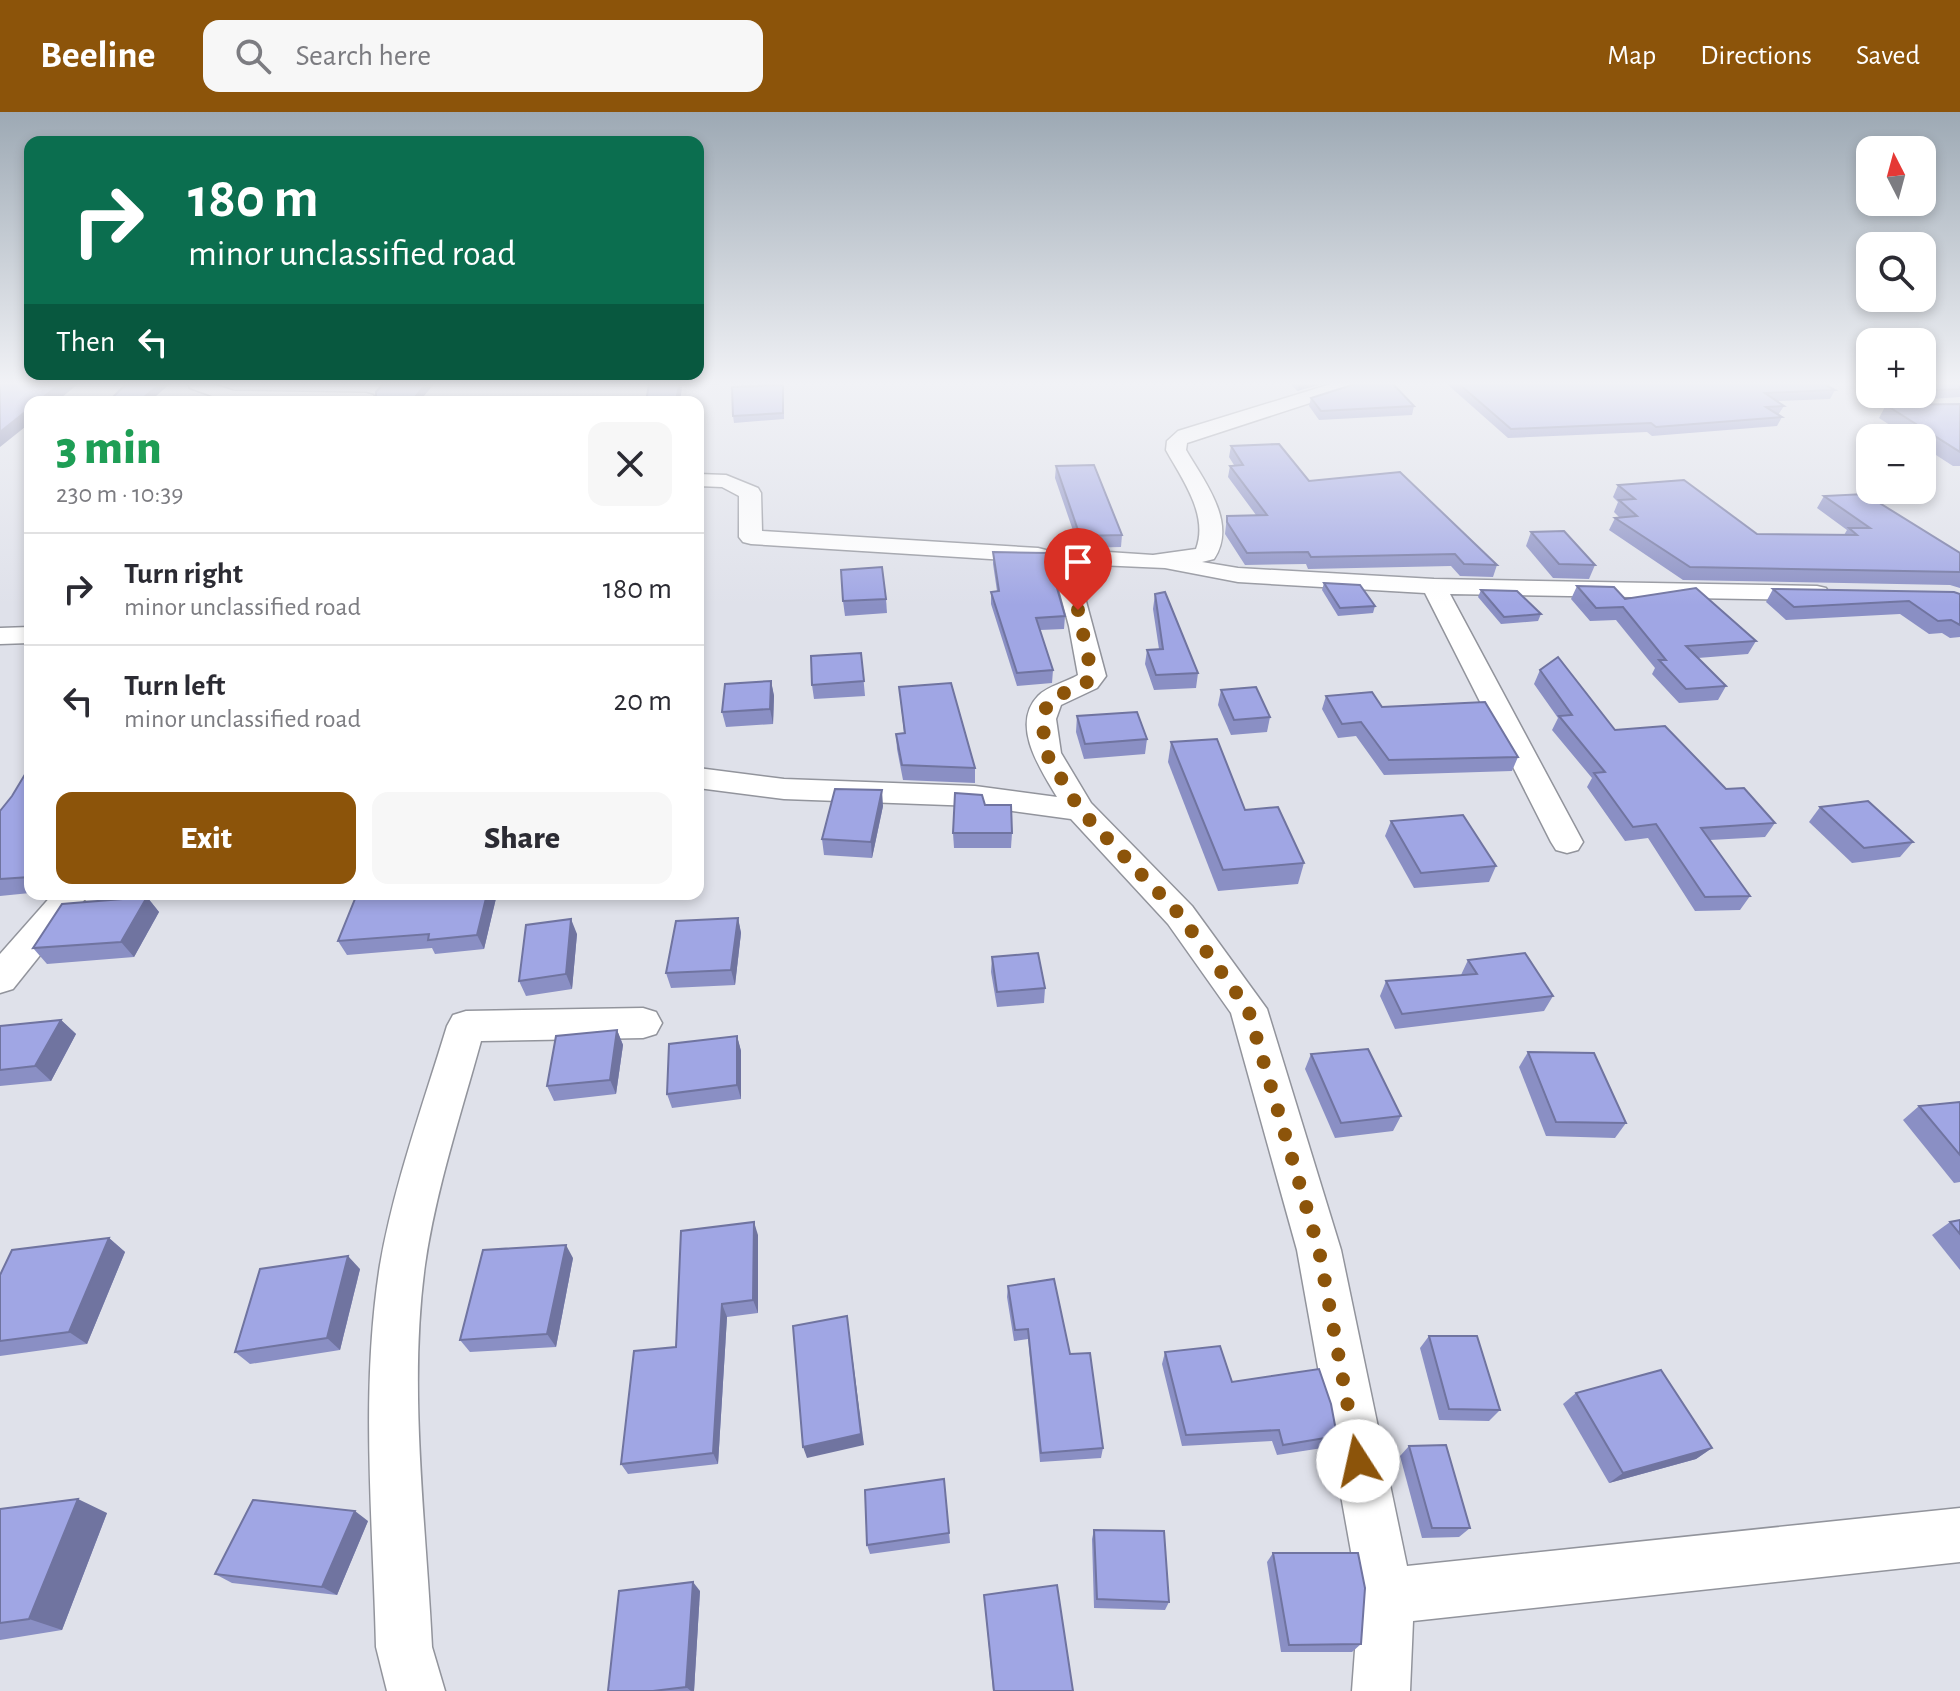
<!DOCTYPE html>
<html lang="en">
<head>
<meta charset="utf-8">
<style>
	:root { --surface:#fff; --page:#f7f7f7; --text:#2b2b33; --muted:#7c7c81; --line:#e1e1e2; --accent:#8c540a }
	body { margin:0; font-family:"Alegreya Sans",sans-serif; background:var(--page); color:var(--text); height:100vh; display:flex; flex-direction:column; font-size:30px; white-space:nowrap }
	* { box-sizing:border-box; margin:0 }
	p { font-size:26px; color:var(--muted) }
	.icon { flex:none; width:44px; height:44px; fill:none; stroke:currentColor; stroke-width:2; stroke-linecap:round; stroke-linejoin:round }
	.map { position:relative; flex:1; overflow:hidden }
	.side { position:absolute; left:24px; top:284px; width:680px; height:504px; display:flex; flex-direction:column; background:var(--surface); border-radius:16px; box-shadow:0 4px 12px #0003 }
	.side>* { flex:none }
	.top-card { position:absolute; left:24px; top:24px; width:680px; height:244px; border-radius:16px; box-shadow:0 4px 12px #0003; background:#0b6e4f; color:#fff; overflow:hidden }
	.needle { width:52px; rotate:354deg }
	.tools { position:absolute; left:1856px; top:24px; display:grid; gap:16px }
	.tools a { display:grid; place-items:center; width:80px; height:80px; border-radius:16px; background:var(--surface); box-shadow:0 4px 12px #0003; font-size:40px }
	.pin { position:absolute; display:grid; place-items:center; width:68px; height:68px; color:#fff; margin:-82px -34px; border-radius:50% 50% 50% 0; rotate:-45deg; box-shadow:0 0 8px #0007 }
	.pin .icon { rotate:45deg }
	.me { position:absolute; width:88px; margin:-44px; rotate:350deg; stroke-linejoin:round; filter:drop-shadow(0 0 6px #0008) }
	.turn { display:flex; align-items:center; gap:28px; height:168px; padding:0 32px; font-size:36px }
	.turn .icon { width:104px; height:104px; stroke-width:2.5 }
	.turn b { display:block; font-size:56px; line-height:68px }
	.then { display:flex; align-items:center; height:76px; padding:0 32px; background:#0003; gap:16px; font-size:30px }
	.round { display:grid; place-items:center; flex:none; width:84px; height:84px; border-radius:16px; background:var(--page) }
	.overview { display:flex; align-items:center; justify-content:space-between; height:136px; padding:0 32px }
	h1 { font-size:48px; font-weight:800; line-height:60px; color:#1e9e55 }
	.primary-button { display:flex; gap:16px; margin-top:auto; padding:16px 32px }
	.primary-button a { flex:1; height:92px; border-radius:16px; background:var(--accent); color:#fff; font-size:32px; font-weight:800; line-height:92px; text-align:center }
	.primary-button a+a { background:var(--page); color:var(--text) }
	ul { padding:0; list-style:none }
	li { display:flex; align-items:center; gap:24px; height:112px; padding:0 32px; border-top:2px solid var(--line) }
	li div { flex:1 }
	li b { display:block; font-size:30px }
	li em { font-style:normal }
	header { display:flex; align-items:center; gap:48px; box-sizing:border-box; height:112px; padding:0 40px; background:var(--accent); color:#fff }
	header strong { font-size:38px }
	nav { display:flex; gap:44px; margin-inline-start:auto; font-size:28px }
	.search { width:560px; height:72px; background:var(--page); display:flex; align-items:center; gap:20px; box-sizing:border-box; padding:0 28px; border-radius:16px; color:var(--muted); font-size:30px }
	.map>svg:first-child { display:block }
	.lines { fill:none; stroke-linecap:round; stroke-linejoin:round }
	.street-casing { stroke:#92949c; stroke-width:3 }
	.street { fill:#fff; fill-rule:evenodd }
	.wall { fill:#8a8fc4 }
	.shaded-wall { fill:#7074a0 }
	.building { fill:#a0a6e4; stroke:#7074a0; stroke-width:2 }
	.route { stroke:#8c540a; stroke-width:14; stroke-dasharray:0 25.2 }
</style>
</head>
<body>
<header>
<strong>Beeline</strong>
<div class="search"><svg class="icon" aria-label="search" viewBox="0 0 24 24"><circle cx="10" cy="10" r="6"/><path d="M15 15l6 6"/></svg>Search here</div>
<nav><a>Map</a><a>Directions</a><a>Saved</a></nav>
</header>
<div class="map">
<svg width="1960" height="1579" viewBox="0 0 1960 1579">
	<rect width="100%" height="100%" fill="#dfe1ea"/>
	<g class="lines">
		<g class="street-casing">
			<g id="street">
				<polygon points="188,272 213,272 234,279 366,281 373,283 377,290 229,290 190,276"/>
				<path d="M1331 272H1358L1356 276 1187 331 1186 338C1204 369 1238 411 1214 447L1202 450 1238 456 1434 467 1817 474 1826 476 1829 481 1826 486 1817 488 1450 482 1583 730 1578 738 1567 741 1556 738 1551 730 1425 481 1238 470 1165 456 1076 452 1106 564 1097 576 1061 593 1056 607 1061 641 1091 691 1192 794 1267 897 1341 1138 1407 1454 1960 1396V1450L1413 1509 1410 1579H1352L1359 1484 1297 1138 1231 901 1168 812 1071 707 975 694 784 687 698 676V656L784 667 975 674 1057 685C1041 658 1010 613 1038 584 1047 574 1067 570 1078 563L1069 514 1050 444 1054 439 1062 437 1153 443 1196 437C1209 403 1182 367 1166 338L1167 329 1178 319Z"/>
				<polygon points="698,362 726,363 758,376 761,381 762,419 1038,436 1046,438 1050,443 1046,448 1038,450 751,432 743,430 739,425 739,384 722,375 698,374"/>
				<polygon points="30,515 30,531 0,532 0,516"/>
				<polygon points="53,782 89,782 13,877 0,881 0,842"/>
				<path d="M643 896 656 900 662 911 656 922 643 926 481 929C461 1002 436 1077 425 1153 408 1277 426 1410 432 1535L445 1579H387L376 1535C373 1409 360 1278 380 1153 394 1072 423 993 447 914L453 903 466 899Z"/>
			</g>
		</g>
		<use href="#street" class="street"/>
	</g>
	<g class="wall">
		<polygon points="649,272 723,272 682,274 680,290 646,290"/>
		<polygon points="1291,272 1322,272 1297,279"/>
		<polygon points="1447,272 1824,272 1835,278 1830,287 1777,289 1784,294 1778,303 1782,305 1777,314 1652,324 1647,320 1508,326"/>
		<polygon points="1922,272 1960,272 1960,285 1931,287 1922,282"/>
		<polygon points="784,279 784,307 734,311 733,304"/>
		<polygon points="1311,286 1414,294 1412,303 1319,308 1309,294"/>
		<polygon points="1960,292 1960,354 1953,354 1922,334 1922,326 1910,326 1879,306 1886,293"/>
		<polygon points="1231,334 1497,453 1493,465 1460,464 1451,454 1308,457 1306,452 1245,453 1225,422 1227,404 1256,403 1228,365 1230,354 1234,353 1229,345"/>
		<polygon points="1056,354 1122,423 1121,435 1079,436 1055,366"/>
		<polygon points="1618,373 1757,422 1844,423 1847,418 1817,396 1824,384 1960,441 1960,476 1950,473 1683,468 1609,418 1615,406 1619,405 1614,400 1618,390 1613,385"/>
		<polygon points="1531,420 1595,453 1589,467 1553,466 1526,434"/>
		<polygon points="993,440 1065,504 1064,517 1040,518 1053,558 1052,571 1017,574 991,492 991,480 997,479 993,452"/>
		<polygon points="1324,471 1375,494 1373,501 1338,504 1322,478"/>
		<polygon points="1577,474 1625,487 1756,529 1748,542 1698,546 1726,574 1718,588 1679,591 1652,562 1655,556 1616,508 1590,509 1571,487"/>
		<polygon points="1773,477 1960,482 1960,525 1950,526 1942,521 1929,522 1900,502 1786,508 1766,490"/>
		<polygon points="1481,478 1541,502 1538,509 1501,512 1478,485"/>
		<polygon points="1155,482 1198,561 1196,576 1154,578 1145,552 1147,538 1159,537 1153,497"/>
		<polygon points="886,487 887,501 845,504 843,489"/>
		<polygon points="861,541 865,584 814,587 812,573"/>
		<polygon points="1540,558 1615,618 1726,677 1775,711 1765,725 1710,728 1750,784 1740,798 1695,799 1648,726 1625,729 1587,675 1592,666 1552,618 1558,606 1534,572"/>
		<polygon points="771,569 774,584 773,612 726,615 722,600"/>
		<polygon points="899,575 975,656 975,671 903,668 897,637 896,622 904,621"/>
		<polygon points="1221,578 1270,605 1267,620 1231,623 1218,593"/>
		<polygon points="1326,584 1382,595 1518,645 1512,659 1384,663 1356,624 1338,626 1322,597"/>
		<polygon points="1077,604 1147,627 1145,642 1084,647 1076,620"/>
		<polygon points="1171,630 1304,751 1298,772 1218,779 1168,650"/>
		<polygon points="30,654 30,781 0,784 0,699 12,684"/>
		<polygon points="985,693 1012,721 1011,736 954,736 953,721"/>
		<polygon points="883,694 872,746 824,743 822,727"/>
		<polygon points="1820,695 1913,730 1900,745 1852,751 1809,710"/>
		<polygon points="1391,709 1496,754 1489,770 1414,776 1385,724"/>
		<polygon points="357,782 497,782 484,837 435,842 432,836 347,843 338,829"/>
		<polygon points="147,785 159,800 134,845 47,852 33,836"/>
		<polygon points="738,806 741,821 735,873 671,876 666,861"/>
		<polygon points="577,822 572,877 526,884 519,869"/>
		<polygon points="992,845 1045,876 1044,891 997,895 991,860"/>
		<polygon points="1468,848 1553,884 1544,899 1395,917 1380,884 1386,869 1461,863"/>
		<polygon points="61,908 76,922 51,969 0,974 0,914"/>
		<polygon points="617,918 623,933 616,982 554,989 547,974"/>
		<polygon points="737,924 741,939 741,987 672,996 667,982"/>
		<polygon points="1528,940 1626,1011 1615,1026 1546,1024 1519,955"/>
		<polygon points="1311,942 1401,1004 1393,1019 1335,1026 1305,957"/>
		<polygon points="1960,990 1960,1070 1954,1071 1903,1008 1919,994"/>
		<polygon points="1960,1108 1960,1158 1932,1123 1950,1110"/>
		<polygon points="758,1123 758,1201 727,1205 718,1352 628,1362 621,1352 676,1235"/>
		<polygon points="109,1126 125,1140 87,1232 0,1244 0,1163"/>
		<polygon points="573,1146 556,1235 470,1240 460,1228"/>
		<polygon points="360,1157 340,1238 250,1252 235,1240"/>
		<polygon points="1008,1174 1070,1242 1103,1336 1101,1346 1040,1350 1028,1227 1014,1229 1007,1185"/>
		<polygon points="1429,1224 1500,1298 1489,1309 1439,1308 1420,1236"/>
		<polygon points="1165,1240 1232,1270 1337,1324 1329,1335 1277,1343 1272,1329 1182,1334 1162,1252"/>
		<polygon points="1576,1281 1712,1336 1696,1347 1609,1371 1563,1292"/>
		<polygon points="1409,1334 1470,1416 1459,1425 1422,1426 1400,1344"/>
		<polygon points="944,1367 950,1431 870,1442 867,1433"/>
		<polygon points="0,1397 107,1401 62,1518 0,1528"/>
		<polygon points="368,1409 337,1483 232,1471 215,1462"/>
		<polygon points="1094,1418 1169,1490 1165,1498 1094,1496 1092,1427"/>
		<polygon points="1273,1441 1361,1532 1352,1540 1281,1540 1267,1450"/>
		<polygon points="700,1479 694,1579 608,1579"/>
		<polygon points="984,1483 1073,1579 993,1579"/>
	</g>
	<g class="shaded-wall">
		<polygon points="60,272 78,272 56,290 37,290"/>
		<polygon points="160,272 170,272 149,290 138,290"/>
		<polygon points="426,272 434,272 419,290 411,290"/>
		<polygon points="679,272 681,272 682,274 680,290 676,290"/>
		<polygon points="1299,272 1322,272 1297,279"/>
		<polygon points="30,296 30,311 0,335 0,320"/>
		<polygon points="771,569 774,584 773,612 770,597"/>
		<polygon points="882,678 883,694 872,746 871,730"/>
		<polygon points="487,782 497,782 484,837 477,823"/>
		<polygon points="147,785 159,800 134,845 121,830"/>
		<polygon points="738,806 741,821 735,873 731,858"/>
		<polygon points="571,807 577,822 572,877 566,862"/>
		<polygon points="61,908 76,922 51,969 35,954"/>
		<polygon points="617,918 623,933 616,982 610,968"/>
		<polygon points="737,924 741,939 741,987 737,973"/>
		<polygon points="754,1110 758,1123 758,1201 753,1188"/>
		<polygon points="109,1126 125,1140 87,1232 69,1220"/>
		<polygon points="566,1133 573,1146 556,1235 547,1222"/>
		<polygon points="348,1144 360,1157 340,1238 327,1226"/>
		<polygon points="722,1192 727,1205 718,1352 713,1341"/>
		<polygon points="847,1204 864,1333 807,1346 803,1335"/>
		<polygon points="1712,1336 1696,1347 1609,1371 1623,1361"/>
		<polygon points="78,1387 107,1401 62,1518 29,1507"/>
		<polygon points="355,1399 368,1409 337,1483 322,1475"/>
		<polygon points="693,1470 700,1479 694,1579 691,1579 686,1575"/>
	</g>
	<g class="building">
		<polygon points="0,272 60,272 37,290 30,290 30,296 0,320"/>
		<polygon points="126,272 160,272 138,290 108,290"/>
		<polygon points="383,272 426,272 411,290 340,290 343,286 376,285 376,280"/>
		<polygon points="649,272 679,272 676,290 646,290"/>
		<polygon points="1355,272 1393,272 1414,294 1321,299 1311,286"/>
		<polygon points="1459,272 1824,272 1835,278 1765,281 1784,294 1766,295 1782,305 1656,315 1651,311 1511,317"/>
		<polygon points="1924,272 1960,272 1960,277 1936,278"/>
		<polygon points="783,273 783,301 733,304 732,275"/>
		<polygon points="1960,292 1960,340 1886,293"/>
		<polygon points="1279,332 1309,369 1400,360 1497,453 1464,452 1455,442 1311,445 1308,440 1247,441 1227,410 1227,404 1267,403 1230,354 1243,353 1231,334"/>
		<polygon points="1094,353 1122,423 1080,424 1056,354"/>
		<polygon points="1684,368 1757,422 1857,423 1849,416 1870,416 1824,384 1865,382 1960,441 1960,460 1690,455 1615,406 1637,404 1619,388 1635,387 1618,373"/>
		<polygon points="1564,419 1595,453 1559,452 1531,420"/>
		<polygon points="993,440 1047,441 1065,504 1036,506 1053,558 1017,561 991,480 999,479"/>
		<polygon points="882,455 886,487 843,489 841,458"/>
		<polygon points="1324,471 1360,473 1375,494 1340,496"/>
		<polygon points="1577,474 1614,475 1625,487 1696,476 1756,529 1686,534 1726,574 1686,577 1659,548 1666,548 1623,495 1596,496"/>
		<polygon points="1773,477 1954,480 1960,482 1960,513 1951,508 1938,509 1909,489 1794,495"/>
		<polygon points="1481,478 1517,479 1541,502 1504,505"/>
		<polygon points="1165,480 1198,561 1156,563 1147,538 1163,537 1155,482"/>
		<polygon points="861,541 864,569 812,573 811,544"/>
		<polygon points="1558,545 1615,618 1665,614 1726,677 1744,676 1775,711 1701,716 1750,784 1705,785 1656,712 1633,715 1594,661 1605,660 1559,604 1572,603 1540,558"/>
		<polygon points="771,569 770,597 722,600 725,572"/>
		<polygon points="951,571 975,656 902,653 896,622 905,621 899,575"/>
		<polygon points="1256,575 1270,605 1234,608 1221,578"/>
		<polygon points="1372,580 1382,595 1485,590 1518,645 1389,648 1361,610 1342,612 1326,584"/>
		<polygon points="1137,600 1147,627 1085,632 1077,604"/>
		<polygon points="1217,627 1245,698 1278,695 1304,751 1223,758 1171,630"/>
		<polygon points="30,654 30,765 0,767 0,699 12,684"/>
		<polygon points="835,677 882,678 871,730 822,727"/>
		<polygon points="955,681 982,683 985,693 1011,693 1012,721 953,721"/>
		<polygon points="1868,689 1913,730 1864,736 1820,695"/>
		<polygon points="1463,703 1496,754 1421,761 1391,709"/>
		<polygon points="357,782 487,782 477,823 428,828 429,822 338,829"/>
		<polygon points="147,785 121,830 33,836 62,792"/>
		<polygon points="738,806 731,858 666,861 676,809"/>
		<polygon points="571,807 566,862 519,869 526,813"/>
		<polygon points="1038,841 1045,876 997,880 992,845"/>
		<polygon points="1525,841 1553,884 1402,902 1386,869 1477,862 1468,848"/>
		<polygon points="61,908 35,954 0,958 0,914"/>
		<polygon points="617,918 610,968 547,974 556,924"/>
		<polygon points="737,924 737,973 667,982 669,932"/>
		<polygon points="1368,937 1401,1004 1341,1011 1311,942"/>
		<polygon points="1528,940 1594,941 1626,1011 1556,1010"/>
		<polygon points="1960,990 1960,1043 1919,994"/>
		<polygon points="1960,1108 1960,1122 1950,1110"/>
		<polygon points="754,1110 753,1188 722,1192 713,1341 621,1352 634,1239 676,1235 681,1119"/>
		<polygon points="109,1126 69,1220 0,1229 0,1163 12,1138"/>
		<polygon points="566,1133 547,1222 460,1228 483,1138"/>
		<polygon points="348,1144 327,1226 235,1240 260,1157"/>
		<polygon points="1054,1167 1070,1242 1090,1241 1103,1336 1041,1341 1028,1217 1015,1218 1008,1174"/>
		<polygon points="847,1204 861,1322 803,1335 793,1214"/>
		<polygon points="1429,1224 1477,1224 1500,1298 1449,1297"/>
		<polygon points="1220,1234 1232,1270 1319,1257 1331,1292 1337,1324 1283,1333 1279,1318 1186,1323 1165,1240"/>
		<polygon points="1661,1258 1712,1336 1623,1361 1576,1281"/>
		<polygon points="1446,1333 1470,1416 1432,1416 1409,1334"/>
		<polygon points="944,1367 949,1421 867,1433 865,1378"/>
		<polygon points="78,1387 29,1507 0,1511 0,1397"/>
		<polygon points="253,1388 355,1399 322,1475 215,1462"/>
		<polygon points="1094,1418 1164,1419 1169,1490 1097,1487"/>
		<polygon points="1273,1441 1358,1441 1365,1476 1361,1532 1289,1533"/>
		<polygon points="693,1470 686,1575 653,1579 608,1579 619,1479"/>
		<polygon points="1057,1473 1073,1579 994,1579 984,1483"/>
	</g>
	<linearGradient id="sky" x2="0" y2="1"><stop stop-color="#9da9b4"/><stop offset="0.55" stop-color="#f1f2f6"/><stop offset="1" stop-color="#f1f2f6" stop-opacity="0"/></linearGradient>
	<rect width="1960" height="493" fill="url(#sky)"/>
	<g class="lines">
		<polyline class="route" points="1078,498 1092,564 1087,570 1049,588 1042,607 1046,641 1080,698 1180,803 1248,897 1319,1138 1358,1349"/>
	</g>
</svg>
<div class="tools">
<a><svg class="needle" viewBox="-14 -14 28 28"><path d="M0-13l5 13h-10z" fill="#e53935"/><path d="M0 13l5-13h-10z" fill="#7c7c81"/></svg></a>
<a><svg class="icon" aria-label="search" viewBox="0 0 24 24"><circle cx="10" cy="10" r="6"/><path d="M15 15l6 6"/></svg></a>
<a>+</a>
<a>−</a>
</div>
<div class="pin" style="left:1078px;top:498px;background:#d93025"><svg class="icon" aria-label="arrive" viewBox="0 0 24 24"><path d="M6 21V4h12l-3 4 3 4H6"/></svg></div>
<svg class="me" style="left:1358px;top:1349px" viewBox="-20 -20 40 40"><circle r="19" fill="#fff"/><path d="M0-13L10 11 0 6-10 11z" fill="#8c540a"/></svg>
<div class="top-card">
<div class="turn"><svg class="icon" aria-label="right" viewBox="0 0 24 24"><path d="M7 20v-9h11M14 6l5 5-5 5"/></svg><div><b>180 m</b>minor unclassified road</div></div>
<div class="then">Then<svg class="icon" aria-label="left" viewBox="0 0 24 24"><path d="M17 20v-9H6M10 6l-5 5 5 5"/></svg></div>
</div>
<section class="side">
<div class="overview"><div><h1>3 min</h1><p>230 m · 10:39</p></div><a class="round"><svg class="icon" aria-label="close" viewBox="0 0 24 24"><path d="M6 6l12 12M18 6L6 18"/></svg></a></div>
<ul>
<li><svg class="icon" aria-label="right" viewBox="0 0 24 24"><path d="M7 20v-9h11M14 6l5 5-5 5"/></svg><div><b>Turn right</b><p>minor unclassified road</p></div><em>180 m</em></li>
<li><svg class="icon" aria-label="left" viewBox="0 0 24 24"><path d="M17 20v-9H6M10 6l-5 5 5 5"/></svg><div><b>Turn left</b><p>minor unclassified road</p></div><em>20 m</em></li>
</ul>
<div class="primary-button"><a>Exit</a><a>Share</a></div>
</section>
</div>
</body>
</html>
